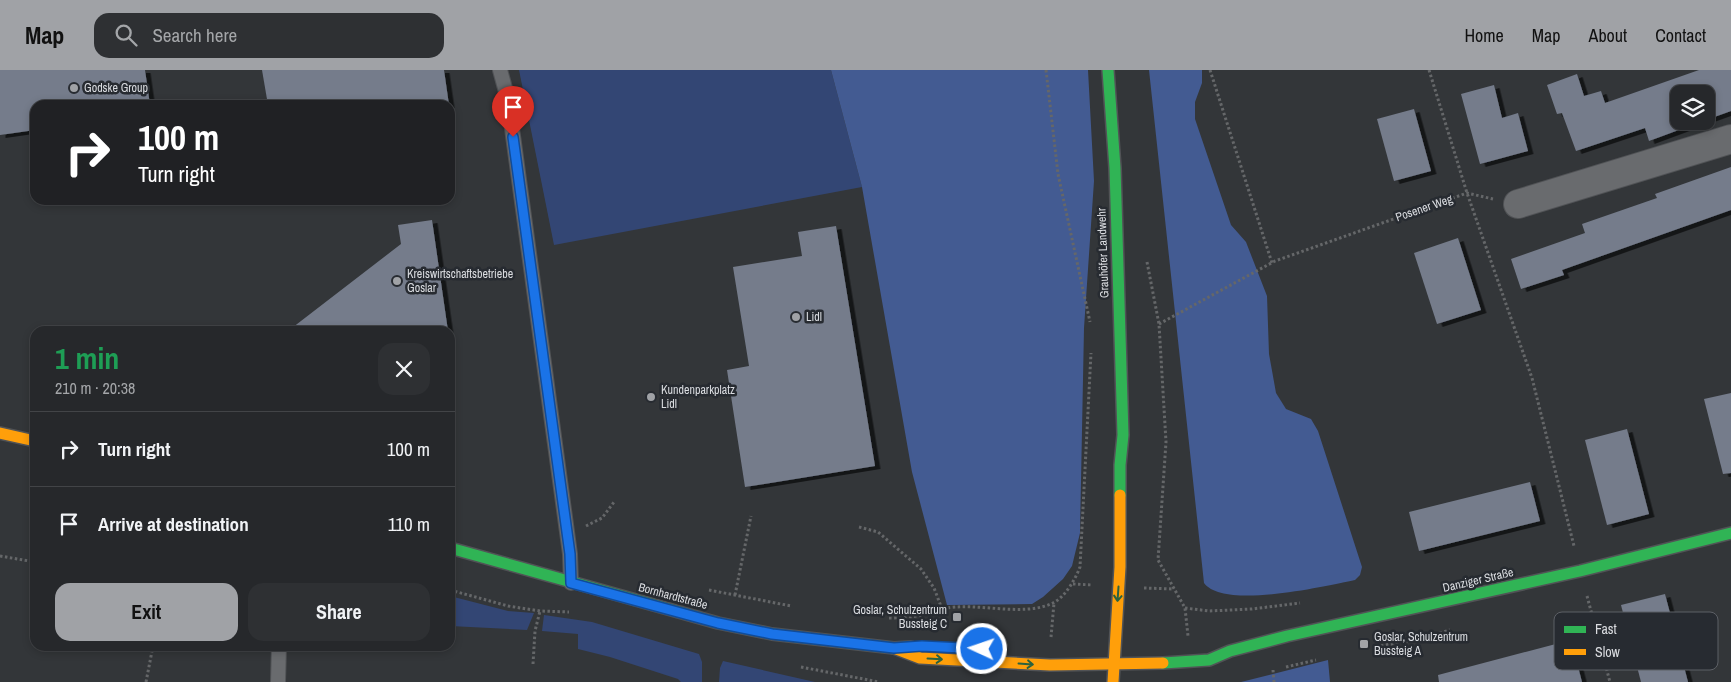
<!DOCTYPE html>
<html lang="en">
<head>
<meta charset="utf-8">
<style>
	:root { --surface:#26282b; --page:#2e3033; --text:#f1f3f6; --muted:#a4a6a9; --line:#424447; --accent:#a0a2a6 }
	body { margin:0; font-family:"Archivo Narrow",sans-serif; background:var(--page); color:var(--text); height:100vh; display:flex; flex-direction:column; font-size:19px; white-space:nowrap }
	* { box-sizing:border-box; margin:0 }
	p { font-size:16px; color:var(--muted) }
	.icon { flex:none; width:28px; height:28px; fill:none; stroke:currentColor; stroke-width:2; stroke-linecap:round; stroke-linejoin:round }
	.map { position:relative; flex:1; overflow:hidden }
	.sheet { position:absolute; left:30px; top:256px; width:425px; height:325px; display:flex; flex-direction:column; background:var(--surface); border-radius:15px; box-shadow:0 2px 8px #0003,0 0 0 1px var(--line) }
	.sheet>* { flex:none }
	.banner { position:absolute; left:30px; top:30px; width:425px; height:105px; border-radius:15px; box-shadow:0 2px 8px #0003,0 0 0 1px var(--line); background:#202124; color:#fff; overflow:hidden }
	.tools { position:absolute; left:1670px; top:15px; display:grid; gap:10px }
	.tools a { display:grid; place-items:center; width:45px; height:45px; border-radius:10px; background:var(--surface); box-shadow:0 2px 8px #0003,0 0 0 1px var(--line); font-size:25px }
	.pin { position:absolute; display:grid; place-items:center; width:42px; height:42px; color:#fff; margin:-51px -21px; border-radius:50% 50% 50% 0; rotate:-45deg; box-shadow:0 0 5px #0007 }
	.pin .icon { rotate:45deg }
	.me { position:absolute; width:55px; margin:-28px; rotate:273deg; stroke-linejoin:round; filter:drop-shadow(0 0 4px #0008) }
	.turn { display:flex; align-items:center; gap:18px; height:105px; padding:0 25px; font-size:22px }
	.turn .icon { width:65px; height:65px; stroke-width:2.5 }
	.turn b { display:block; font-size:35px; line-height:42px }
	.round { display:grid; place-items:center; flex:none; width:52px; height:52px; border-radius:15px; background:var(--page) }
	.summary { display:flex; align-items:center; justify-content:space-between; height:85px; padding:0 25px }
	h1 { font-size:30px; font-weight:700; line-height:38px; color:#1e9e55 }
	.cta { display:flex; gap:10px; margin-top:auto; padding:10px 25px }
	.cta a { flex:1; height:58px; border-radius:15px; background:var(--accent); color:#111; font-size:20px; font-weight:700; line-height:58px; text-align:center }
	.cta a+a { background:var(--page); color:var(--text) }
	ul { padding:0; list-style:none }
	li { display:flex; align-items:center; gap:15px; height:75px; padding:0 25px; border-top:1px solid var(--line) }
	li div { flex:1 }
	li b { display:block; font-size:19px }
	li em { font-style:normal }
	header { display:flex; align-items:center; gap:30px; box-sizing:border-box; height:70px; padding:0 25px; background:var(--accent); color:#111 }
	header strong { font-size:24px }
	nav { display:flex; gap:28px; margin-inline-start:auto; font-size:18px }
	.search { width:350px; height:45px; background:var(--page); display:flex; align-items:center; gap:12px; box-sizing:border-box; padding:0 18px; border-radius:15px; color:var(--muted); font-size:19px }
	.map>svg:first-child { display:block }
	.green { fill:#334674 }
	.forest { fill:#435b92 }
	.building { fill:#757c8b; filter:url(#shadow) }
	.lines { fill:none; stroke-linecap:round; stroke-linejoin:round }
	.lane-casing { stroke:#515356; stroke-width:16 }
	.street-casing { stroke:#515356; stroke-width:30 }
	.fast-casing { stroke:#515356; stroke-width:14 }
	.slow-casing { stroke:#515356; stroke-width:14 }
	.path { stroke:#656769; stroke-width:3; stroke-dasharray:2.5 2.5; stroke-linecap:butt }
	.lane { stroke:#696b6e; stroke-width:14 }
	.street { stroke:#696b6e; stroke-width:28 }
	.fast { stroke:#30b455; stroke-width:11 }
	.slow { stroke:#ff9f0a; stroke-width:11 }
	.oneway { stroke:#2b623f }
	.route-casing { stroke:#114b97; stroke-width:12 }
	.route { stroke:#1a73e8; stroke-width:9 }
	.poi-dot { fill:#a0a2a6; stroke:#272b31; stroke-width:2 }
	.labels { text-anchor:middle; stroke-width:5; stroke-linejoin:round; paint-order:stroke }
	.poi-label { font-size:12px; fill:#dadce0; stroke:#272b31; text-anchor:start }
	.street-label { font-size:12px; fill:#dadce0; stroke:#272b31 }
	.key { fill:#272b31; stroke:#5d6066; stroke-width:1 }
	.key-label { font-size:14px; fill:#dadce0 }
</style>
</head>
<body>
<header>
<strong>Map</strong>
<div class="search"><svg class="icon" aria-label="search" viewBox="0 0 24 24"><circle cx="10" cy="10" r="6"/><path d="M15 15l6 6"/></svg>Search here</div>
<nav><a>Home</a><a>Map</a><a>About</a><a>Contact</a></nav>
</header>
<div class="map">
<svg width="1731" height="612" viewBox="0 0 1731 612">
	<defs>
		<filter id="shadow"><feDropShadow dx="5.5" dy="3" stdDeviation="0" flood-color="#0009"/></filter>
	</defs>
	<rect width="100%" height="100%" fill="#333639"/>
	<g class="green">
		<polygon points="519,0 831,0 862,117 554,175"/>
		<polygon points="450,526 508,541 534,543 527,560 450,556"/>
		<polygon points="544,545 592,552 699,584 702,592 702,612 681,612 678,609 610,587 578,579 578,564 542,561"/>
		<polygon points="723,591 815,612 719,612 720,598"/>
	</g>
	<g class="forest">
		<polygon points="831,0 1088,0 1094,111 1084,258 1080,463 1072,496 1063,509 1043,527 1032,534 947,535 912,402 862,117"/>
		<path d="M1149 0H1202V13L1195 32V49L1231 155 1246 172 1267 226 1269 284 1276 323 1286 339 1311 349 1318 361 1362 497 1360 505 1355 510C1325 516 1224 540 1204 513Z"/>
		<polygon points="1328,590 1330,612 1241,612"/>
	</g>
	<g class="building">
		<polygon points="0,0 145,0 150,35 35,35 35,60 0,65"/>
		<polygon points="262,0 444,0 449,35 268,35"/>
		<polygon points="1699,0 1731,0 1731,41 1706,50 1706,24 1679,24 1679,51 1703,51 1649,71 1645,58 1576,81 1562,43 1557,44 1547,15 1577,4 1584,26 1601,21 1605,33"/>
		<polygon points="1494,15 1502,48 1518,43 1528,81 1480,94 1461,24"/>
		<polygon points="1414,39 1431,101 1394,111 1377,49"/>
		<polygon points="1731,97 1731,140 1562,200 1564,205 1521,219 1511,189 1585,163 1582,154 1657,128 1655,124"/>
		<polygon points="432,150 448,261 288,261 401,174 398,155"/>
		<polygon points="836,156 875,396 745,417 727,300 749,296 733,197 802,186 798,162"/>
		<polygon points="1458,168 1481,240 1437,254 1414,183"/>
		<polygon points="1731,323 1731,403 1723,404 1704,329"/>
		<polygon points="1627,359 1649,444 1607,455 1585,370"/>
		<polygon points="1530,412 1540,451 1419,481 1409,442"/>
		<polygon points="1665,524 1688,612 1641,612 1621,535"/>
		<polygon points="1571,570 1582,612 1439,612 1438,605"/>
	</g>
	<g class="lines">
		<g class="lane-casing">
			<g id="lane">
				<polyline points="500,0 508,29 570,484 571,513"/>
				<polyline points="278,612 279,576"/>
			</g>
		</g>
		<g class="street-casing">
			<polyline id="street" points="1518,134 1731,69"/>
		</g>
		<g class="fast-casing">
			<g id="fast">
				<polyline points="1108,0 1115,98 1123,365 1120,395 1120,425"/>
				<polyline points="450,478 718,553 772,564 894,578 911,577"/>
				<polyline points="1163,593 1209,590 1230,581 1287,566 1580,501 1731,463"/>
			</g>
		</g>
		<g class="slow-casing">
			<g id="slow">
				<polyline points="0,363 35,371"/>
				<polyline points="894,578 920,588 1050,595 1163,593"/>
				<polyline points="1113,612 1120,497 1120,425"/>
			</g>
		</g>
		<g class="path">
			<polyline points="1046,0 1058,104 1090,252"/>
			<polyline points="1210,0 1272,193"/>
			<polyline points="1429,0 1467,123 1532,308 1574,476"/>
			<polyline points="1147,192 1159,254 1166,372 1158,490 1185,538 1188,566"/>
			<polyline points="1159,254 1275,191 1467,123 1493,129"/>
			<polyline points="586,456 602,448 614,432"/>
			<polyline points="859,457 878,462 921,499 934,518 942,539"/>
			<polyline points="0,486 35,492"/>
			<polyline points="1073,514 1093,515"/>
			<polyline points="1144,518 1173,519"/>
			<polyline points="450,520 508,536 540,541 569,542"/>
			<polyline points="709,520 791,536"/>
			<polyline points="735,525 751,446"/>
			<polyline points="1587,526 1610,612"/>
			<polyline points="1185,538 1209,541 1252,539 1300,533"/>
			<path d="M889 548C901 548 912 547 923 545 930 543 935 540 942 539 976 531 1022 548 1053 533 1065 527 1075 510 1080 497L1091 283"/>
			<polyline points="1051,567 1054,533"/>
			<polyline points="1381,576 1427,567 1450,560"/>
			<polyline points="533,594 535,561 540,541"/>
			<polyline points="801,597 879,612"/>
			<polyline points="1286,597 1316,590"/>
			<polyline points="1273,600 1274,612"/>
			<polyline points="146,612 153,576"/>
		</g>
		<use href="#lane" class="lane"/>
		<use href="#street" class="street"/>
		<use href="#fast" class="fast"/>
		<use href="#slow" class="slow"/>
	</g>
	<defs><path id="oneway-shaft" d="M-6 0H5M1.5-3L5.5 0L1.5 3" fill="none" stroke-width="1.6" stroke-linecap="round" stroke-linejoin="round" transform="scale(1.25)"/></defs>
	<g class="oneway">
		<use href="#oneway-shaft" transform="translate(1118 524) rotate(94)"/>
		<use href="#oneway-shaft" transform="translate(935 589) rotate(3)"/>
		<use href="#oneway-shaft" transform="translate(1026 594) rotate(4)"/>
	</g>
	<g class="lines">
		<g class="route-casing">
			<polyline id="route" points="513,67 570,484 571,513 718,553 772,564 894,578 922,576 982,579"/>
		</g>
		<use href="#route" class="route"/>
	</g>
	<g class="poi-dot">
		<circle cx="74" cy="18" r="5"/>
		<circle cx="397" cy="211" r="5"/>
		<circle cx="796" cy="247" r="5"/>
		<circle cx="651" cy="327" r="5"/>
		<rect x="952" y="542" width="10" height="10" rx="2.5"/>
		<rect x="1359" y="569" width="10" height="10" rx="2.5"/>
	</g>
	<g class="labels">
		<g class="poi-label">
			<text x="84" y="22">Godske Group</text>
			<text x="407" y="208">Kreiswirtschaftsbetriebe<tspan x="407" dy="14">Goslar</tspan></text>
			<text x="806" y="251">Lidl</text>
			<text x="661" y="324">Kundenparkplatz<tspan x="661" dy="14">Lidl</tspan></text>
			<text x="947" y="544" text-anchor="end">Goslar, Schulzentrum<tspan x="947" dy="14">Bussteig C</tspan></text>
			<text x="1374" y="571">Goslar, Schulzentrum<tspan x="1374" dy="14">Bussteig A</tspan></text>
		</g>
		<g class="street-label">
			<text transform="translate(1424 138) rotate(-19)" y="4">Posener Weg</text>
			<text transform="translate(1103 183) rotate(-92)" y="4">Grauhöfer Landwehr</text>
			<text transform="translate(1478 510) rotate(-13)" y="4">Danziger Straße</text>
			<text transform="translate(673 526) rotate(15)" y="4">Bornhardtstraße</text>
		</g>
	</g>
	<rect x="1554" y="542" width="164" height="58" rx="8" class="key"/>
	<rect x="1564" y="556" width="22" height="7" fill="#30b455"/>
	<rect x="1564" y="579" width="22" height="6" fill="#ff9f0a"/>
	<g class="key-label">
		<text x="1595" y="564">Fast</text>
		<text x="1595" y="587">Slow</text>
	</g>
</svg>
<div class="tools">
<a><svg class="icon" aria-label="layers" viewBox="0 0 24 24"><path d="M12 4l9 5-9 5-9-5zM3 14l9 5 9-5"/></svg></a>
</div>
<div class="pin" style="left:513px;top:67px;background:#d93025"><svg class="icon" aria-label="arrive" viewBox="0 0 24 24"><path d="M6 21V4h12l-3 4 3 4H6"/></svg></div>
<svg class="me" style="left:982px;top:579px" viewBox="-20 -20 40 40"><circle r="17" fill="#1a73e8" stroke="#fff" stroke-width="3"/><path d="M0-11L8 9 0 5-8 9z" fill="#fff"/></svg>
<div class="banner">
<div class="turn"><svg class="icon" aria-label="right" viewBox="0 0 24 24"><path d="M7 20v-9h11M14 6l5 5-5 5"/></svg><div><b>100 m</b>Turn right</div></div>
</div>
<section class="sheet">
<div class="summary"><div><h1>1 min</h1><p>210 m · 20:38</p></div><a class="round"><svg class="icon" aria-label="close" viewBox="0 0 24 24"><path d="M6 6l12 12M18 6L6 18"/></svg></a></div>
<ul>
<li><svg class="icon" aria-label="right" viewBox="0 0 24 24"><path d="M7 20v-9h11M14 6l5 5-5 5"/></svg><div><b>Turn right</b></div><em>100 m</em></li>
<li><svg class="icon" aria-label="arrive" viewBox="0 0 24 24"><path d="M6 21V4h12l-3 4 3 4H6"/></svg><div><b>Arrive at destination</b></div><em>110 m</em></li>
</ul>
<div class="cta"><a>Exit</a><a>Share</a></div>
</section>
</div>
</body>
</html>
